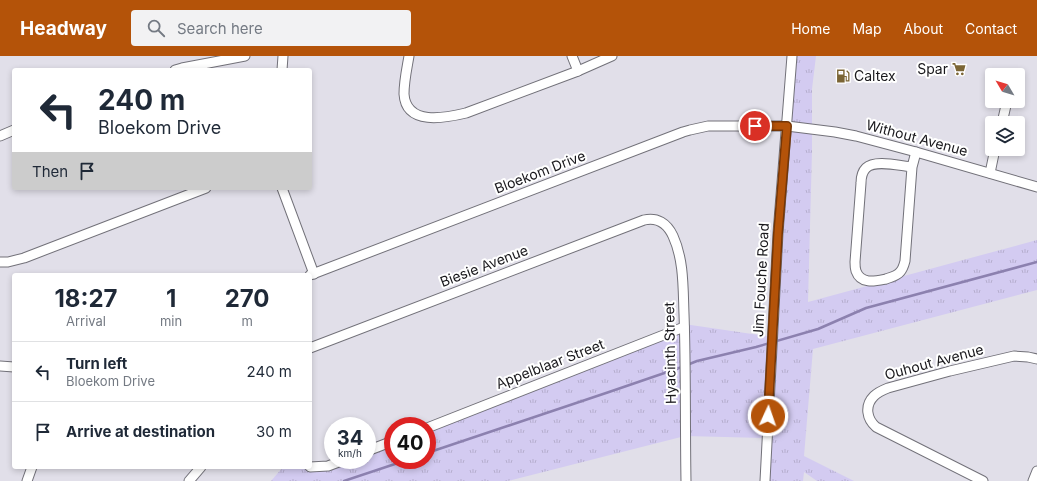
<!DOCTYPE html>
<html lang="en">
<head>
<meta charset="utf-8">
<style>
	:root { --surface:#fff; --page:#f2f2f3; --text:#1f2937; --muted:#747a83; --line:#e0e1e3; --accent:#b45309 }
	body { margin:0; font-family:Inter,sans-serif; background:var(--page); color:var(--text); height:100vh; display:flex; flex-direction:column; font-size:15px; white-space:nowrap }
	* { box-sizing:border-box; margin:0 }
	p { font-size:13px; color:var(--muted) }
	.icon { flex:none; width:22px; height:22px; fill:none; stroke:currentColor; stroke-width:2; stroke-linecap:round; stroke-linejoin:round }
	.map { position:relative; flex:1; overflow:hidden }
	.sheet { position:absolute; left:12px; top:217px; width:300px; height:196px; display:flex; flex-direction:column; background:var(--surface); border-radius:4px; box-shadow:0 2px 6px #0003 }
	.sheet>* { flex:none }
	.banner { position:absolute; left:12px; top:12px; width:300px; height:122px; border-radius:4px; box-shadow:0 2px 6px #0003; background:#fff; color:var(--text); overflow:hidden }
	.needle { width:26px; rotate:308deg }
	.buttons { position:absolute; left:985px; top:12px; display:grid; gap:8px }
	.buttons a { display:grid; place-items:center; width:40px; height:40px; border-radius:4px; background:var(--surface); box-shadow:0 2px 6px #0003; font-size:20px }
	.speed { position:absolute; left:324px; top:361px; display:flex; gap:8px; font-size:20px; font-weight:700; text-align:center }
	.speed>* { display:grid; place-content:center; width:52px; height:52px; border-radius:50%; background:var(--surface); box-shadow:0 2px 6px #0003; line-height:1 }
	.speed small { font-size:10px; font-weight:400 }
	.speed .limit { border:6px solid #d22; background:#fff; color:#111 }
	.pin { position:absolute; display:grid; place-items:center; width:34px; height:34px; color:#fff; margin:-17px; border:2px solid #fff; border-radius:50%; box-shadow:0 1px 4px #0007 }
	.me { position:absolute; width:44px; margin:-22px; rotate:3deg; stroke-linejoin:round; filter:drop-shadow(0 0 3px #0008) }
	.turn { display:flex; align-items:center; gap:14px; height:84px; padding:0 20px; font-size:18px }
	.turn .icon { width:52px; height:52px; stroke-width:2.5 }
	.turn b { display:block; font-size:28px; line-height:34px }
	.then { display:flex; align-items:center; height:38px; padding:0 20px; background:#0003; gap:8px; font-size:15px }
	.eta { display:flex; justify-content:space-evenly; align-items:center; height:68px; text-align:center }
	.eta b { font-size:24px; font-weight:700; line-height:28px }
	ul { padding:0; list-style:none }
	li { display:flex; align-items:center; gap:12px; height:60px; padding:0 20px; border-top:1px solid var(--line) }
	li div { flex:1 }
	li b { display:block; font-size:15px }
	li em { font-style:normal }
	header { display:flex; align-items:center; gap:24px; box-sizing:border-box; height:56px; padding:0 20px; background:var(--accent); color:#fff }
	header strong { font-size:19px }
	nav { display:flex; gap:22px; margin-inline-start:auto; font-size:14px }
	.search { width:280px; height:36px; background:var(--page); display:flex; align-items:center; gap:10px; box-sizing:border-box; padding:0 14px; border-radius:4px; color:var(--muted); font-size:15px }
	.map>svg:first-child { display:block }
	.park { fill:url(#park-tufts) }
	.lines { fill:none; stroke-linecap:round; stroke-linejoin:round }
	.stream { stroke:#8c81af; stroke-width:2.5 }
	.minor-casing { stroke:#727179; stroke-width:11 }
	.minor { stroke:#fff; stroke-width:9 }
	.route-casing { stroke:#753606; stroke-width:10 }
	.route { stroke:#b45309; stroke-width:7 }
	.labels { text-anchor:middle; stroke-width:4; stroke-linejoin:round; paint-order:stroke }
	.poi-label { font-size:14px; fill:#19181c; stroke:#fff; text-anchor:end }
	.street-label { font-size:14px; fill:#19181c; stroke:#fff }
</style>
</head>
<body>
<header>
<strong>Headway</strong>
<div class="search"><svg class="icon" aria-label="search" viewBox="0 0 24 24"><circle cx="10" cy="10" r="6"/><path d="M15 15l6 6"/></svg>Search here</div>
<nav><a>Home</a><a>Map</a><a>About</a><a>Contact</a></nav>
</header>
<div class="map">
<svg width="1037" height="425" viewBox="0 0 1037 425">
	<defs>
		<pattern id="park-tufts" width="24" height="20" patternUnits="userSpaceOnUse"><rect width="24" height="20" fill="#d3cbf1"/><path d="M3 7l-1-3M5 7V3M7 7l1-3M15 17l-1-3M17 17v-4M19 17l1-3" fill="none" stroke="#b5aece"/></pattern>
	</defs>
	<rect width="100%" height="100%" fill="#e1dfe9"/>
	<polygon class="park" points="791,0 816,0 812,33 812,95 808,246 1037,184 1037,234 813,293 804,400 854,425 817,425 804,416 803,425 767,425 768,382 685,380 508,425 271,425 283,411 310,411 322,408 333,404 367,404 367,391 393,381 393,404 427,404 427,370 420,370 684,268 773,281"/>
	<g class="lines">
		<g class="stream">
			<polyline points="687,309 697,305 756,291 818,273 866,252 1037,206"/>
			<polyline points="427,397 609,336 682,311"/>
			<polyline points="344,425 407,404"/>
		</g>
		<g class="minor-casing">
			<g id="minor">
				<path d="M409 0C407 12 404 25 404 38 406 70 445 62 466 57L578 15 612 0"/>
				<polyline points="572,0 578,15"/>
				<polyline points="175,14 182,12 245,0"/>
				<polyline points="282,14 283,0"/>
				<polyline points="1002,67 1007,45"/>
				<polyline points="0,80 14,74"/>
				<path d="M912 111C900 110 875 103 866 112 862 116 861 122 861 127L855 206C855 209 855 212 856 215 861 229 876 225 886 223 891 221 897 220 900 216 903 213 904 209 905 205L912 111 916 96"/>
				<polyline points="990,117 995,93"/>
				<polyline points="282,132 314,218"/>
				<polyline points="0,206 8,206 24,202 206,132"/>
				<polyline points="310,219 683,76 690,74 708,70 787,70 835,76 856,80 916,96 1037,131"/>
				<path d="M310 292 644 164C657 161 667 167 673 180 684 204 683 232 684 258 686 313 685 369 686 425"/>
				<polyline points="0,310 14,311"/>
				<polyline points="427,372 684,271"/>
				<polyline points="367,395 393,385"/>
				<polyline points="310,411 328,410 344,404"/>
				<polyline points="27,425 32,411"/>
				<polyline points="189,425 201,411"/>
				<polyline points="765,425 778,177 792,0"/>
				<path d="M983 425 876 371C867 363 864 350 874 340 878 336 883 334 888 332L950 315 1014 300 1028 301 1037 303"/>
				<polyline points="1033,425 1037,415"/>
			</g>
		</g>
		<use href="#minor" class="minor"/>
	</g>
	<g class="lines">
		<g class="route-casing">
			<polyline id="route" points="755,70 787,70 778,177 768,360"/>
		</g>
		<use href="#route" class="route"/>
	</g>
	<defs>
		<g id="supermarket-bare" transform="scale(1.08)"><path d="M-6-5.5h2.5l.6 2H6L4.5 2H-2.5L-4.4-4H-6ZM-1.5 3.2a1.3 1.3 0 1 0 .1 0ZM3 3.2a1.3 1.3 0 1 0 .1 0Z" fill="#7b6535" stroke="#fff" stroke-width="2.5" paint-order="stroke"/></g>
		<g id="fuel-bare" transform="scale(1.08)"><path d="M-5.5-6h7V0h2V4h1.3V-2.5L3-4.5l.8-.8L6-3V5H2.5V1h-1V6h-7ZM-4.2-4.7v3.2H.2V-4.7Z" fill="#7b6535" stroke="#fff" stroke-width="2.5" paint-order="stroke"/></g>
	</defs>
	<g fill-rule="evenodd">
		<use href="#supermarket-bare" x="959" y="13"/>
		<use href="#fuel-bare" x="843" y="20"/>
	</g>
	<g class="labels">
		<g class="poi-label">
			<text x="948" y="18">Spar</text>
			<text x="854" y="25" text-anchor="start">Caltex</text>
		</g>
		<g class="street-label">
			<text transform="translate(917 82) rotate(15)" y="5">Without Avenue</text>
			<text transform="translate(540 116) rotate(-21)" y="5">Bloekom Drive</text>
			<text transform="translate(484 210) rotate(-21)" y="5">Biesie Avenue</text>
			<text transform="translate(761 224) rotate(-87)" y="5">Jim Fouche Road</text>
			<text transform="translate(670 297) rotate(-91)" y="5">Hyacinth Street</text>
			<text transform="translate(934 306) rotate(-15)" y="5">Ouhout Avenue</text>
			<text transform="translate(550 308) rotate(-21)" y="5">Appelblaar Street</text>
		</g>
	</g>
</svg>
<div class="buttons">
<a><svg class="needle" viewBox="-14 -14 28 28"><path d="M0-13l5 13h-10z" fill="#e53935"/><path d="M0 13l5-13h-10z" fill="#747a83"/></svg></a>
<a><svg class="icon" aria-label="layers" viewBox="0 0 24 24"><path d="M12 4l9 5-9 5-9-5zM3 14l9 5 9-5"/></svg></a>
</div>
<div class="speed"><div>34<small>km/h</small></div><div class="limit">40</div></div>
<div class="pin" style="left:755px;top:70px;background:#d93025"><svg class="icon" aria-label="arrive" viewBox="0 0 24 24"><path d="M6 21V4h12l-3 4 3 4H6"/></svg></div>
<svg class="me" style="left:768px;top:360px" viewBox="-20 -20 40 40"><circle r="17" fill="#b45309" stroke="#fff" stroke-width="3"/><path d="M0-11L8 9 0 5-8 9z" fill="#fff"/></svg>
<div class="banner">
<div class="turn"><svg class="icon" aria-label="left" viewBox="0 0 24 24"><path d="M17 20v-9H6M10 6l-5 5 5 5"/></svg><div><b>240 m</b>Bloekom Drive</div></div>
<div class="then">Then<svg class="icon" aria-label="arrive" viewBox="0 0 24 24"><path d="M6 21V4h12l-3 4 3 4H6"/></svg></div>
</div>
<section class="sheet">
<div class="eta">
<div><b>18:27</b><p>Arrival</p></div>
<div><b>1</b><p>min</p></div>
<div><b>270</b><p>m</p></div>
</div>
<ul>
<li><svg class="icon" aria-label="left" viewBox="0 0 24 24"><path d="M17 20v-9H6M10 6l-5 5 5 5"/></svg><div><b>Turn left</b><p>Bloekom Drive</p></div><em>240 m</em></li>
<li><svg class="icon" aria-label="arrive" viewBox="0 0 24 24"><path d="M6 21V4h12l-3 4 3 4H6"/></svg><div><b>Arrive at destination</b></div><em>30 m</em></li>
</ul>
</section>
</div>
</body>
</html>
